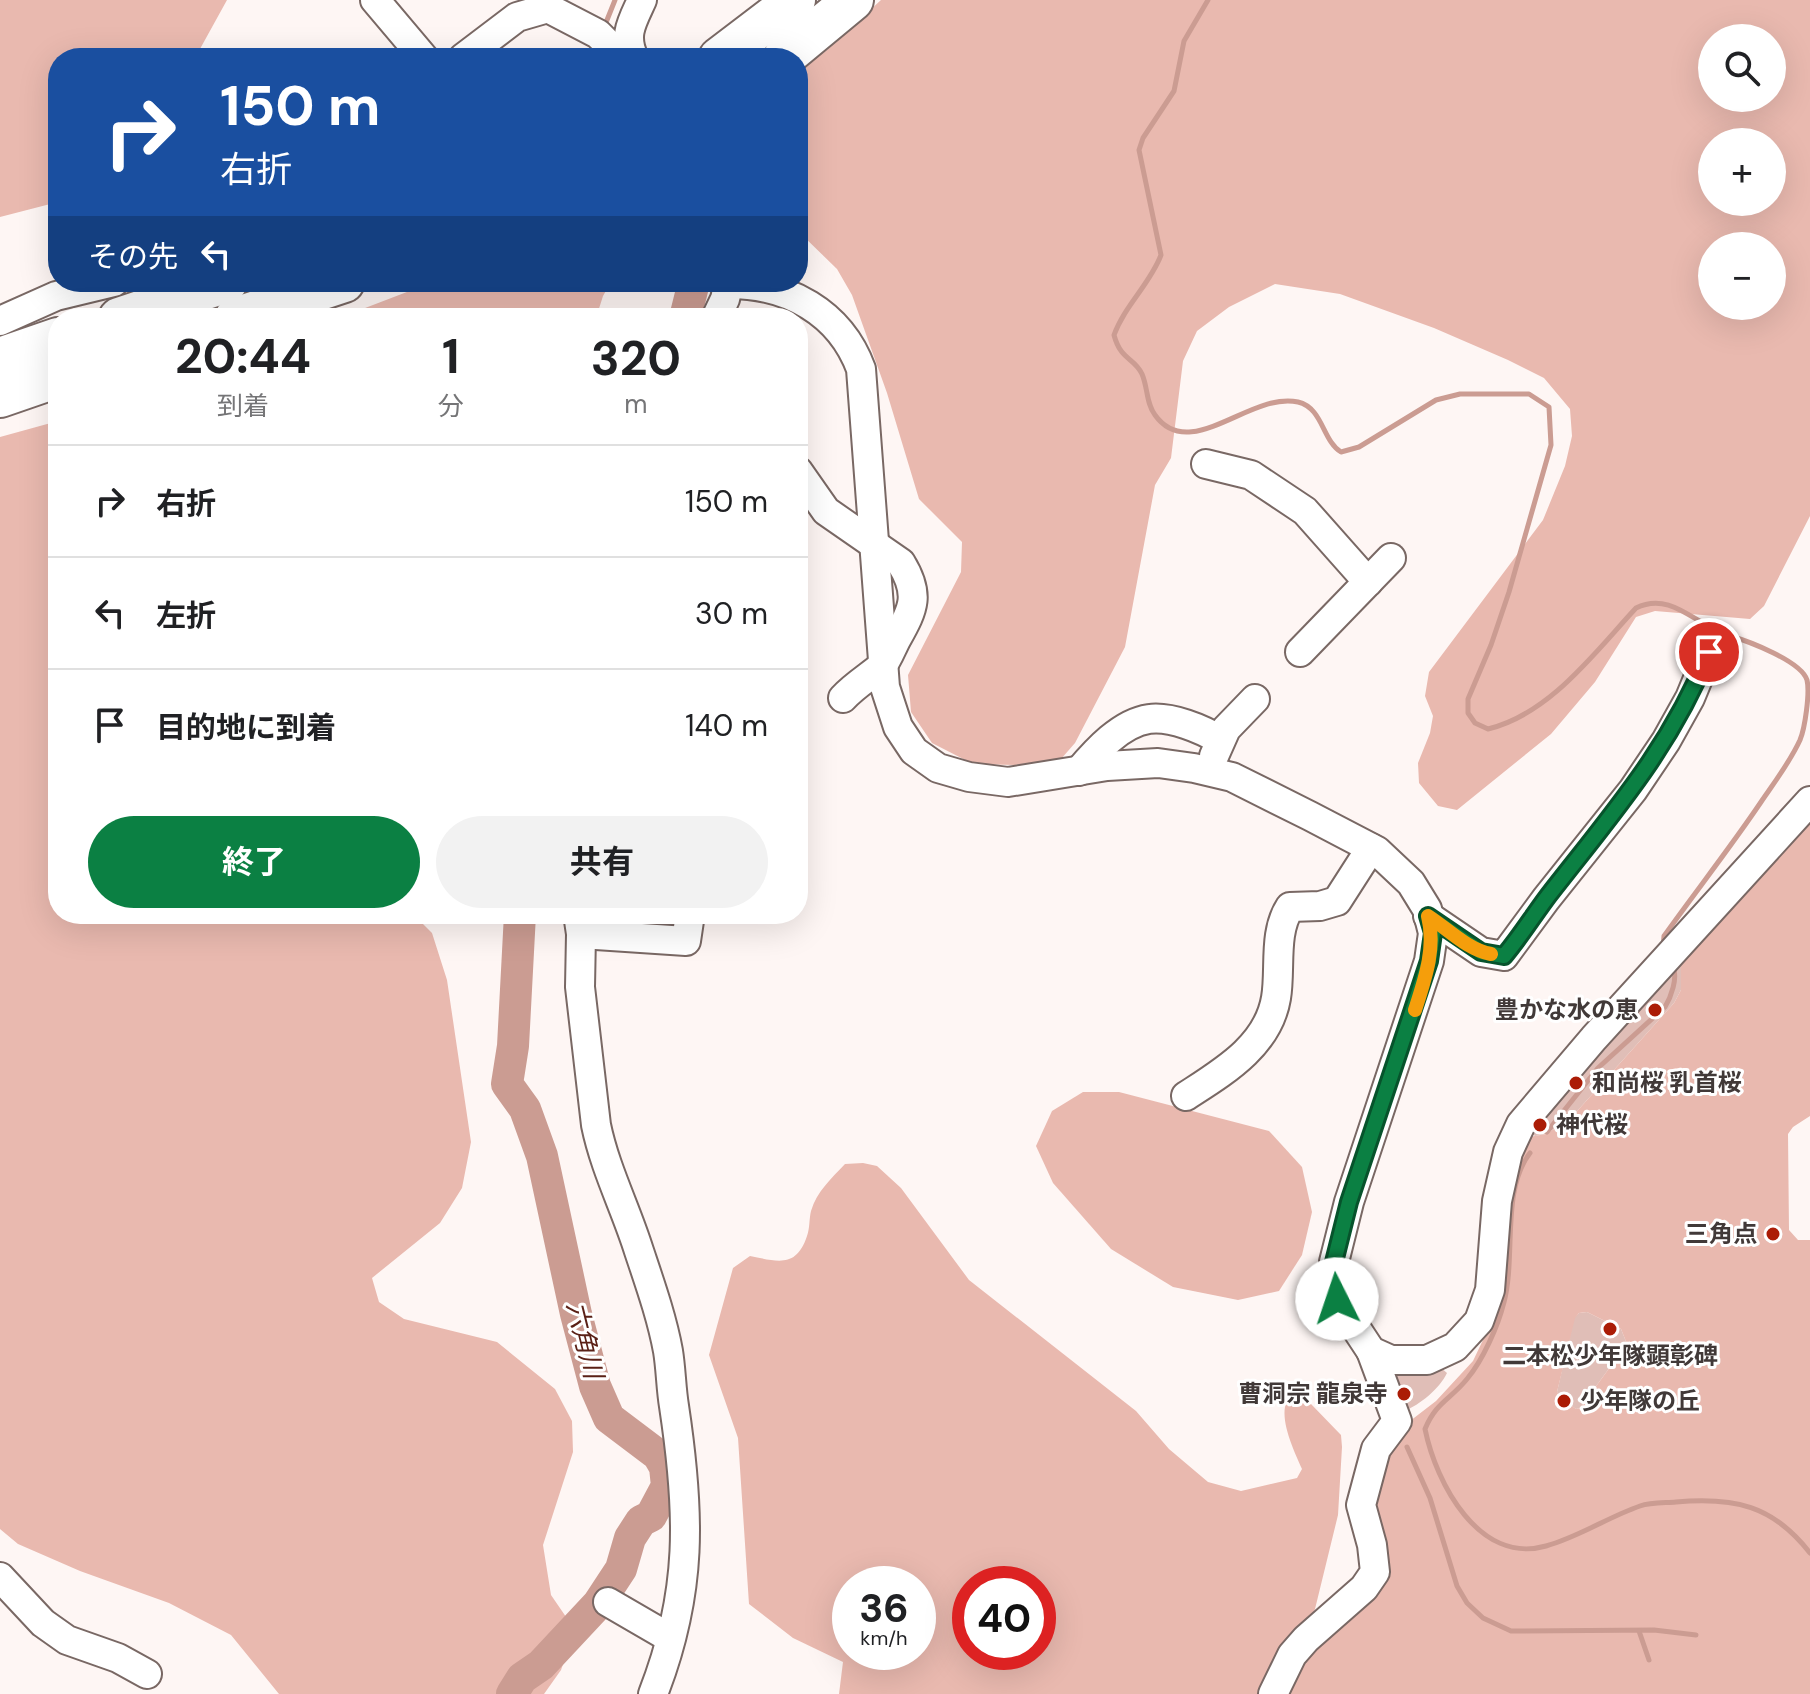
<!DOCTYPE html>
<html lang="ja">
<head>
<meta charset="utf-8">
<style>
	:root { --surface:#fff; --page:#f2f2f2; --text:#202124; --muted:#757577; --line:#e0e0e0; --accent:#0b8043 }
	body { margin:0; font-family:"DM Sans","Noto Sans JP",sans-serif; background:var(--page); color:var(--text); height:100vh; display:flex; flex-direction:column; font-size:30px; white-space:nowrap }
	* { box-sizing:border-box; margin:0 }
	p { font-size:26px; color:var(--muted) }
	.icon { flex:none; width:44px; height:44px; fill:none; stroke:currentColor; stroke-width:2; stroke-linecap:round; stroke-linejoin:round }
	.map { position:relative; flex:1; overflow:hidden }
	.panel { position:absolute; left:48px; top:308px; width:760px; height:616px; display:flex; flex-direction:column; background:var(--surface); border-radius:32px; box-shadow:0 8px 32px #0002 }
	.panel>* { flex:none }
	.hud { position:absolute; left:48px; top:48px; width:760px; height:244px; border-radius:32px; box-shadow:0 8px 32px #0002; background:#1a4fa0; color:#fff; overflow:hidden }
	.fabs { position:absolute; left:1698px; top:24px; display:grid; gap:16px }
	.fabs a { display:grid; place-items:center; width:88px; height:88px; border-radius:50%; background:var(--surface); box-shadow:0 8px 32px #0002; font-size:40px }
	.speed { position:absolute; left:832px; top:1566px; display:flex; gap:16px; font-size:40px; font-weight:700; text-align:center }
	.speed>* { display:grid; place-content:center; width:104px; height:104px; border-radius:50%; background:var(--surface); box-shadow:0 8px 32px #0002; line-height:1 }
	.speed small { font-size:20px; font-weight:400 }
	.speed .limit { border:12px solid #d22; background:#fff; color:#111 }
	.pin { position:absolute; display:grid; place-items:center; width:68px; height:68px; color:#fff; margin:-34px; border:4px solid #fff; border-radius:50%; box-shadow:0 2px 8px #0007 }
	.me { position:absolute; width:88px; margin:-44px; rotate:356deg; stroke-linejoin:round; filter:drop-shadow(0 0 6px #0008) }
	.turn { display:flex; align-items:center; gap:28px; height:168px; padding:0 40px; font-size:36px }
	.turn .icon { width:104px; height:104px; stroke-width:2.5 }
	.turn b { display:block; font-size:56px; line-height:68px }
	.then { display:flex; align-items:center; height:76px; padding:0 40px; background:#0003; gap:16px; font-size:30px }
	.eta { display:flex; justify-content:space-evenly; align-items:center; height:136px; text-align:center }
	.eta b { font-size:48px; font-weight:700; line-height:56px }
	.primary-button { display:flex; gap:16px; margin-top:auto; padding:16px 40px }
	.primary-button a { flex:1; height:92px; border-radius:48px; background:var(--accent); color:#fff; font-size:32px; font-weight:700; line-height:92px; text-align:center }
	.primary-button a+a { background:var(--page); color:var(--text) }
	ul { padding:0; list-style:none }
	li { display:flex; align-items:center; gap:24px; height:112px; padding:0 40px; border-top:2px solid var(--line) }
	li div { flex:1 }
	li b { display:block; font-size:30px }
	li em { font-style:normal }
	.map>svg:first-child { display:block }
	.green { fill:#e0beb7 }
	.forest { fill:#e9b9af; fill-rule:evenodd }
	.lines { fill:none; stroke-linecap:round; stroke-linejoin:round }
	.stream { stroke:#cb9c92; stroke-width:5 }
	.river { stroke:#cb9c92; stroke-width:32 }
	.minor-casing { stroke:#796864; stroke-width:32 }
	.highway-casing { stroke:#796864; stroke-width:44 }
	.minor { stroke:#fff; stroke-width:28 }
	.highway { stroke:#fff; stroke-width:40 }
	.route-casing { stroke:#07532c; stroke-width:20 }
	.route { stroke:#0b8043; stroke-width:14 }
	.slow { stroke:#f59e0b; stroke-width:14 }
	.poi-dot { fill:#ab1c06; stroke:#fff; stroke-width:3 }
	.labels { text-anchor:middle; stroke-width:6; stroke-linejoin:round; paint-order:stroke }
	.poi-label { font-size:24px; font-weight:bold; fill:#413938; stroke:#fff; text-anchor:end }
	.water-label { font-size:26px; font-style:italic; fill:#5a2016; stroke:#fff }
</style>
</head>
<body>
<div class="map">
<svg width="1810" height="1694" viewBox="0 0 1810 1694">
	<rect width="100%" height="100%" fill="#fef6f4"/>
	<g class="green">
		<polygon points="1681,961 1681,990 1674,1003 1570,1119 1546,1134 1535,1136 1532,1134 1559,1095"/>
		<polygon points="1587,1312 1621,1329 1627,1344 1580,1408 1576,1409 1559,1397 1557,1392 1574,1318 1579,1313"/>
		<path d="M1440 1367 1447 1373C1440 1388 1420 1405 1404 1411L1383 1369 1416 1374Z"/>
	</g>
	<g class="forest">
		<polygon points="0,0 227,0 195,58 58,58 58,202 0,217"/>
		<path d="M881 0H1810V516L1764 606 1750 619 1655 611 1636 617 1595 682 1551 734 1457 810 1438 806 1419 783 1418 763 1430 733 1433 716 1425 696 1429 672 1543 520 1565 466 1572 436 1570 409 1544 378 1508 360 1434 328 1340 294 1275 284 1229 307 1197 331 1183 361 1171 458 1155 485 1125 647 1075 743 1061 759 1015 765 973 764 932 743 911 712 908 675 961 572 962 542 919 499 887 393 852 295 837 269 798 231V71L827 50ZM1712 38H1772V98H1712ZM1712 142H1772V202H1712ZM1712 246H1772V306H1712Z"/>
		<polygon points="433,282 611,282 603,296 596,318 339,318"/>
		<polygon points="58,421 58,914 413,914 432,933 447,980 471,1142 462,1188 440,1223 372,1278 379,1302 404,1319 497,1342 555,1389 572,1421 573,1452 543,1545 551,1595 575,1630 561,1670 544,1694 279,1694 231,1635 169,1603 80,1571 18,1544 0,1529 0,437"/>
		<path d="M1810 820V1116L1793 1127 1788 1134 1789 1230 1798 1240H1810V1694H1282L1296 1665 1371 1590V1512L1374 1475 1401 1428 1436 1401 1473 1361 1501 1302 1515 1167 1529 1137 1546 1134 1570 1119 1674 1003 1681 990V961ZM1587 1312 1621 1329 1627 1344 1580 1408 1576 1409 1560 1397 1557 1392 1575 1318 1579 1313Z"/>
		<polygon points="1083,1092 1119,1092 1269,1131 1302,1167 1312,1212 1302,1255 1279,1291 1238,1300 1173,1287 1111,1249 1053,1183 1036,1146 1052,1111"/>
		<path d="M863 1163 877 1166 901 1188 969 1280 1136 1411 1169 1449 1208 1482 1241 1491 1297 1478 1302 1469C1294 1451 1272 1406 1294 1394L1310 1403 1341 1435 1342 1447 1338 1515 1315 1609 1309 1623 1262 1694H839L843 1662 793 1638 749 1604 738 1438 709 1355 733 1268 750 1256C777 1261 796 1269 807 1236 810 1228 809 1219 811 1211 817 1191 831 1179 845 1164ZM850 1584H918V1652H850ZM970 1584H1038V1652H970Z"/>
	</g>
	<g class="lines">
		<g class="stream">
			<path d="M1208 0 1184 41 1174 91 1143 138 1139 150 1161 255C1150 284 1125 305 1114 335 1121 361 1134 357 1142 374 1148 388 1146 403 1155 415 1190 464 1251 391 1298 402 1323 408 1322 440 1341 452L1359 447 1436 400 1460 394H1529L1549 407 1551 445 1509 592 1491 645 1468 699V713L1475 723 1488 729C1550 714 1595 652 1636 608 1672 590 1697 627 1730 636 1748 641 1801 661 1807 680 1810 693 1805 728 1800 740 1790 762 1774 783 1761 802 1730 848 1696 891 1664 936L1663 947"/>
			<polyline points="605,25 615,0"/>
			<path d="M1547 1132 1598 1068 1665 1007C1671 997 1678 978 1673 967"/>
			<path d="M1530 1153C1501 1190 1516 1257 1504 1302 1498 1326 1483 1360 1467 1379 1451 1399 1436 1402 1425 1429 1436 1483 1479 1565 1546 1546 1579 1537 1608 1517 1640 1506 1651 1502 1665 1503 1676 1502 1734 1497 1773 1505 1810 1553"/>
			<polyline points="1407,1447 1430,1498 1457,1586 1467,1603 1483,1618 1511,1631 1654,1630 1696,1635"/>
			<polyline points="1639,1631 1649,1660"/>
		</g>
		<g class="river">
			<polyline points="685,318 694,282"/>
			<polyline points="512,1694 522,1678 541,1665 598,1604 621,1569 630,1538 641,1521 651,1516 667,1486 665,1467 658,1455 609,1418 595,1386 576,1314 542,1156 525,1109 507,1084 513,1046 520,914"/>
		</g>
		<g class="minor-casing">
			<g id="minor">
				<polyline points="375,0 424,58"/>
				<polyline points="549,0 548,8 598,34 609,45"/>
				<polyline points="463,58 517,17 548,8"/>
				<path d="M634 58C623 35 632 22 642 0"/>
				<path d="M729 284C788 284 840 312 861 369L885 687 898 727 914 751 938 768 969 777 1008 782 1107 766 1158 763 1194 768 1232 777 1310 816 1377 851 1411 883 1427 909 1433 933 1429 961 1349 1202 1334 1262 1340 1304 1371 1351 1391 1360H1427L1455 1347 1479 1321 1490 1290 1497 1201 1508 1152 1521 1124 1594 1038 1810 801"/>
				<polyline points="716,318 725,299 729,282"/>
				<polyline points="0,321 56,296 114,282"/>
				<polyline points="1206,464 1251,475 1305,511 1368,582"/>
				<path d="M798 471 826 511 901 563C920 594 914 608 897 638 892 647 888 659 882 666 869 677 855 685 843 698"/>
				<polyline points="1300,652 1391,558"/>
				<polyline points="1214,756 1226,729 1255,699"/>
				<path d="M1079 771C1096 751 1121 723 1149 719 1171 716 1202 729 1220 740"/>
				<path d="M578 914 581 934 580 987 596 1125C605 1169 626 1209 639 1251 650 1284 662 1318 668 1351 671 1369 671 1388 674 1406 690 1512 693 1592 653 1694"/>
				<polyline points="1428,916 1481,952 1504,956 1546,899 1633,790 1666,741 1690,698 1709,652"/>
				<polyline points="581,934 686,941 690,914"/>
				<path d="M1186 1096C1223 1072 1268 1046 1276 998 1281 969 1273 933 1290 907L1320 906 1337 901 1371 848"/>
				<polyline points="0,1577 43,1623 67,1640 118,1658 147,1674"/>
				<polyline points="608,1602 670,1638"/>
				<polyline points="1273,1694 1292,1655 1306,1639 1364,1588 1375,1572 1372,1545 1361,1505 1376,1449 1397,1421 1371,1351"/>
			</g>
		</g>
		<g class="highway-casing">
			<g id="highway">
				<polyline points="719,58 795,0"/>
				<polyline points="783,58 853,0"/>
				<polyline points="119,318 227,282"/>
				<polyline points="235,318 344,282"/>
				<polyline points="0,358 58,338"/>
				<polyline points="0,397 58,377"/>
			</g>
		</g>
		<use href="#minor" class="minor"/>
		<use href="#highway" class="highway"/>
	</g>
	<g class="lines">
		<g class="route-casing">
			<path id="route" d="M1337 1299 1334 1262 1349 1202 1429 961 1433 933 1428 916 1481 952 1504 956C1520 937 1533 916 1548 896 1611 815 1670 749 1709 652"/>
		</g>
		<use href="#route" class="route"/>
		<path class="slow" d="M1415 1010C1425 979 1436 948 1428 916 1448 929 1468 950 1491 954"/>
	</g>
	<g class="poi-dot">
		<circle cx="1655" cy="1010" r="8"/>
		<circle cx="1576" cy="1083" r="8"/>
		<circle cx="1540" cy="1125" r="8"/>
		<circle cx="1773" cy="1234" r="8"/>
		<circle cx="1610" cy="1329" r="8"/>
		<circle cx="1404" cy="1394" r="8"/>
		<circle cx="1564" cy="1401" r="8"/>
	</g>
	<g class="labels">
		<g class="poi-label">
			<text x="1639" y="1018">豊かな水の恵</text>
			<text x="1592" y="1091" text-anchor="start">和尚桜 乳首桜</text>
			<text x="1556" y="1133" text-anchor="start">神代桜</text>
			<text x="1757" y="1242">三角点</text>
			<text x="1610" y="1364" text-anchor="middle">二本松少年隊顕彰碑</text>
			<text x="1388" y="1402">曹洞宗 龍泉寺</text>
			<text x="1580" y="1409" text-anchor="start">少年隊の丘</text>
		</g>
		<g class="water-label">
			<text transform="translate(585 1340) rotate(76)" y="9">六角川</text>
		</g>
	</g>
</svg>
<div class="fabs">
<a><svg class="icon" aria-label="search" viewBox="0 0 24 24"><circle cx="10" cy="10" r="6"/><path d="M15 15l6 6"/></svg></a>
<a>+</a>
<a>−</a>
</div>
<div class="speed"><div>36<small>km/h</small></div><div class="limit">40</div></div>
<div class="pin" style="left:1709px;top:652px;background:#d93025"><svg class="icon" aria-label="arrive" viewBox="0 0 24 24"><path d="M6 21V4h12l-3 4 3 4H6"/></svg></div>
<svg class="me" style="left:1337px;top:1299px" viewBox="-20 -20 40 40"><circle r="19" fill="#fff"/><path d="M0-13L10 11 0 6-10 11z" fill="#0b8043"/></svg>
<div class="hud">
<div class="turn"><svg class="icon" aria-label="right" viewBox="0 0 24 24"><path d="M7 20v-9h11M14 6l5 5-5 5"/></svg><div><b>150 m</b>右折</div></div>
<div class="then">その先<svg class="icon" aria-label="left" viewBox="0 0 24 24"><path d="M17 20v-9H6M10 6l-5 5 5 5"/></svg></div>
</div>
<section class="panel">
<div class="eta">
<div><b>20:44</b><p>到着</p></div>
<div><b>1</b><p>分</p></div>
<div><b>320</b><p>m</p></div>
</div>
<ul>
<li><svg class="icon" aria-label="right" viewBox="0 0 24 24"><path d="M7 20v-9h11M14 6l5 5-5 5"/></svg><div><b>右折</b></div><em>150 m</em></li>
<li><svg class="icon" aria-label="left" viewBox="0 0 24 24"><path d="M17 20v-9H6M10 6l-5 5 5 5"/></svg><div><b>左折</b></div><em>30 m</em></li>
<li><svg class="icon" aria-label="arrive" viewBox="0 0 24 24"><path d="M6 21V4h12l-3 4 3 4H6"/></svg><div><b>目的地に到着</b></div><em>140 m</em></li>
</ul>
<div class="primary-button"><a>終了</a><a>共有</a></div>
</section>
</div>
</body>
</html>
